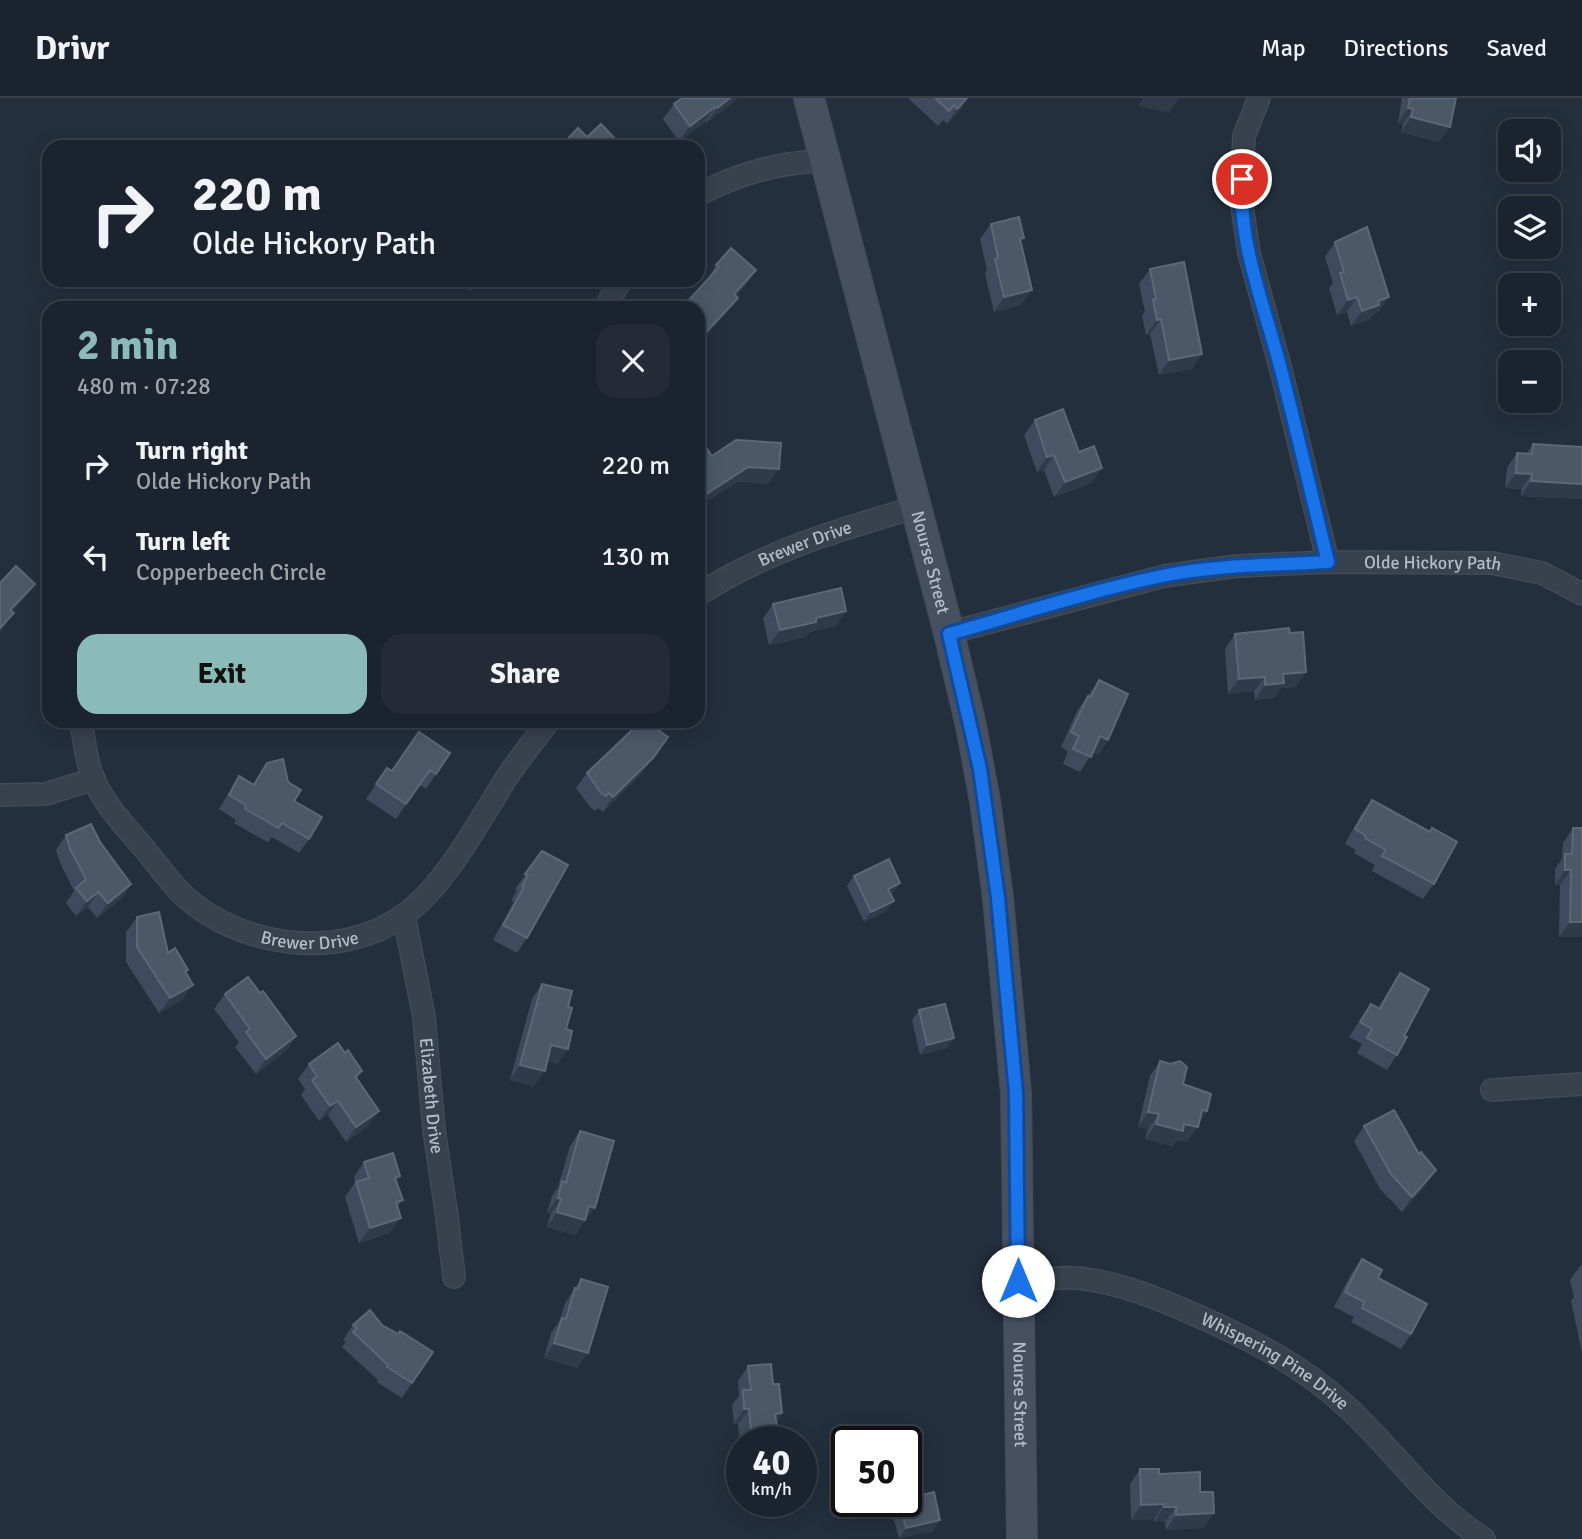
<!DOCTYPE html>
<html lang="en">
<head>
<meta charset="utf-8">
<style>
	:root { --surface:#1b232e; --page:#242b36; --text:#f1f3f6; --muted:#a0a4aa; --line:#39404a; --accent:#8bbbb9 }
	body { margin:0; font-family:Signika,sans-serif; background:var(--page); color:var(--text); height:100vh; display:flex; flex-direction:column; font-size:26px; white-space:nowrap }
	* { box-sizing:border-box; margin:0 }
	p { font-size:23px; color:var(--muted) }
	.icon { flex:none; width:38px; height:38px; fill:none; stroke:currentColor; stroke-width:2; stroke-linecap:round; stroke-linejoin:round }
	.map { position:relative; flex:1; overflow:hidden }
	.details { position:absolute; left:42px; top:203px; width:663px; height:427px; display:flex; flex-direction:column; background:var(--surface); border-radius:21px; box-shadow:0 4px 18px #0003,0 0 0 2px var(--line) }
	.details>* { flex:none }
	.hud { position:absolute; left:42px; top:42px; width:663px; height:147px; border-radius:21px; box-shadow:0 4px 18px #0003,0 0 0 2px var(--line); background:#1b232e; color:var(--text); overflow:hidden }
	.tools { position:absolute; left:1498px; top:21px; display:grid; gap:14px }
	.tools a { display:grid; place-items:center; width:63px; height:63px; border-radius:14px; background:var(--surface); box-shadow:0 4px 18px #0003,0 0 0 2px var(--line); font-size:35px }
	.speed { position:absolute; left:726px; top:1328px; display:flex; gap:14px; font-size:35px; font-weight:700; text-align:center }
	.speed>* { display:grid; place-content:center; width:91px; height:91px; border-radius:50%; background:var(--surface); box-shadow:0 4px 18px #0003,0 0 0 2px var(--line); line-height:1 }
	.speed small { font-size:18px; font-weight:400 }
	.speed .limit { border:4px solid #111; border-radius:10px; background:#fff; color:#111 }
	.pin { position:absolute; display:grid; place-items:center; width:60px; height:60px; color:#fff; margin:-30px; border:4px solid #fff; border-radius:50%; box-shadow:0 2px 7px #0007 }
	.me { position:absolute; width:77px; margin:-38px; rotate:0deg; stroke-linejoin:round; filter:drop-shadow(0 0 5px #0008) }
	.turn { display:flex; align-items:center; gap:24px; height:147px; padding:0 35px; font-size:32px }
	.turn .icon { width:91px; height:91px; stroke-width:2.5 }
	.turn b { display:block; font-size:49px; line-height:60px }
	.round { display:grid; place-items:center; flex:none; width:74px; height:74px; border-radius:21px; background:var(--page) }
	.head { display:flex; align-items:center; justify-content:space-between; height:119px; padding:0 35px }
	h1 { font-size:42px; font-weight:800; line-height:52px; color:var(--accent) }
	.action { display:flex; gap:14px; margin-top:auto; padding:14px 35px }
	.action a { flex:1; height:80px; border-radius:21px; background:var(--accent); color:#111; font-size:28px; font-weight:800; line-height:80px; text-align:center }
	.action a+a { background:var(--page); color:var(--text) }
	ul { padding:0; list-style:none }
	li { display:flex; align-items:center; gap:21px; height:91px; padding:0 35px }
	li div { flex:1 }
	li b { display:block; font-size:26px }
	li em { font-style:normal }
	header { display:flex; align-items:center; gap:42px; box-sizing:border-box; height:98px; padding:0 35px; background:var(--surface); border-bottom:2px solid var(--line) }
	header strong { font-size:33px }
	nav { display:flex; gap:38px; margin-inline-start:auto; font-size:24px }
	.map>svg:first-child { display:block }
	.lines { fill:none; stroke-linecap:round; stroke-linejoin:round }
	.minor-casing { stroke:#414a57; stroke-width:24 }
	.secondary-casing { stroke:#414a57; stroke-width:32 }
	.minor { stroke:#38414e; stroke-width:21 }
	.secondary { stroke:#465061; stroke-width:30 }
	.wall { fill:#3f4b5c }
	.shaded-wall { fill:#2f3b4b }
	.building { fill:#4b5868; stroke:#5c6777; stroke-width:2 }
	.route-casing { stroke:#114b97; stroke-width:18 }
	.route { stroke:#1a73e8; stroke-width:12 }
	.labels { text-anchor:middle; stroke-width:7; stroke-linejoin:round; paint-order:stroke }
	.street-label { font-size:18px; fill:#b4bcc9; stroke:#1d2633 }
</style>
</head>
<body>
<header>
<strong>Drivr</strong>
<nav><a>Map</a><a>Directions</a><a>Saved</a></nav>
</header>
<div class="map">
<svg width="1582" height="1441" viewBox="0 0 1582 1441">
	<rect width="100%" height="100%" fill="#242f3e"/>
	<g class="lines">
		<g class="minor-casing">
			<g id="minor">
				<polyline points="1259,0 1244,38 1241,102 1249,155 1280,268 1328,464"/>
				<path d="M698 97C741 74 776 66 824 62"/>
				<polyline points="605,210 621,182"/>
				<path id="s1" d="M698 497C765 453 841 431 917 409"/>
				<path id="s2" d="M949 535 1164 478 1237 468 1328 464 1492 465 1542 475 1582 496"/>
				<path id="s3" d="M81 623C84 642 86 662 93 680 104 706 124 727 142 748 156 764 168 782 183 797 239 849 340 864 404 817 444 788 476 729 502 687 516 664 533 644 549 623"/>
				<polyline points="0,697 46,696 94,681"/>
				<path id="s4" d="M404 818 424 919 434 1032 447 1119 454 1179"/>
				<polyline points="1492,992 1582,986"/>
				<path id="s5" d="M1018 1183C1037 1182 1058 1179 1077 1180 1118 1184 1160 1201 1198 1218 1252 1242 1303 1268 1347 1309 1394 1352 1429 1406 1484 1441"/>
			</g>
		</g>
		<g class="secondary-casing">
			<g id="secondary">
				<path id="s6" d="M809 0 949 535 971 628 985 703 998 800 1016 995 1022 1441"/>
			</g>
		</g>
		<use href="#minor" class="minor"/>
		<use href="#secondary" class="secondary"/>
	</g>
	<g class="wall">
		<polygon points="908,0 968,0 961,11 947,26 943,22 938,28"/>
		<polygon points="1402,0 1456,0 1439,44 1401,34 1403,26 1398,25"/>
		<polygon points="735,3 706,25 705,24 679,43 663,21 674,6"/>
		<polygon points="991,126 1021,145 1021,207 994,214 985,176 987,172 980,141"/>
		<polygon points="1335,144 1389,199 1378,214 1374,216 1369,222 1351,228 1347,214 1337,217 1329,190 1333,185 1325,159"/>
		<polygon points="716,167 746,187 736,198 738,200 727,214 698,210 683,210 707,182"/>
		<polygon points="1150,171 1192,271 1159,277 1150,236 1146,237 1142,217 1145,214 1139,186"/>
		<polygon points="461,182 492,182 483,189 480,186 470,193"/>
		<polygon points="1035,322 1092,385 1054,399 1044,372 1037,374 1024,337"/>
		<polygon points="1533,346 1582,349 1582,401 1521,398 1521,391 1505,390 1507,370 1517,355 1526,356"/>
		<polygon points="773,506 846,513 836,528 809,534 806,539 769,547 763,520"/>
		<polygon points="1235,536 1296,589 1281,590 1274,600 1255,602 1254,593 1228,596 1225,551"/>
		<polygon points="1099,582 1108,642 1098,657 1093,654 1080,674 1063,666 1068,653 1061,649 1077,613"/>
		<polygon points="450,655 426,691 420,687 396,721 366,701 387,670 392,673"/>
		<polygon points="267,665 288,684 309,741 299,755 272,739 268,744 258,739 234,725 236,722 219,711 239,678 253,686"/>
		<polygon points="587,675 642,675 603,714 598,710 595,713 591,710 576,690"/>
		<polygon points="1372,702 1430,734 1432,730 1434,786 1423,801 1372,773 1375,767 1354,755 1356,752 1345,746 1361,717"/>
		<polygon points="1573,730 1582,839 1559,839 1560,787 1555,787 1555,771 1562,761 1563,745"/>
		<polygon points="66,737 100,744 131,786 121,801 97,820 88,809 76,818 66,805 74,793 60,765 56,752"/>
		<polygon points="542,753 527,840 517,855 493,842 514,804 511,803 517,792 515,791"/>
		<polygon points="854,778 900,785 893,795 891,796 887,813 864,824 847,788"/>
		<polygon points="137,819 168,855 188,872 186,875 182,902 159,915 126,864 126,834"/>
		<polygon points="1400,875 1404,938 1397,957 1387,972 1357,955 1362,946 1349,939 1371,906 1378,910 1390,890"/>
		<polygon points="542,886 568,909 566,931 568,951 557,966 547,963 534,988 510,982 532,901"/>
		<polygon points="260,895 296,938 286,953 256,976 235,949 239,944 214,911 225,896"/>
		<polygon points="919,912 947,950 920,957 912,922"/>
		<polygon points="345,955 362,973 357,981 368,1028 346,1044 328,1017 319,1023 301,997 305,991 298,981 309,966"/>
		<polygon points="1160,963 1183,986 1207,1013 1187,1044 1177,1042 1172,1048 1145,1041 1148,1031 1138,1029 1150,978"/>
		<polygon points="1364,1028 1426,1087 1402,1114 1380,1091 1354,1043"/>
		<polygon points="580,1033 584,1125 583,1125 575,1137 547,1129 551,1115 547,1115 552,1098 558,1089 570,1048"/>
		<polygon points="364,1064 396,1083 403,1102 397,1109 390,1135 359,1145 345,1099 355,1084 354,1079"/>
		<polygon points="1362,1161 1378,1180 1411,1236 1401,1251 1351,1224 1354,1219 1334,1209 1351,1176"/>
		<polygon points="1581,1167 1582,1167 1582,1255 1571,1203 1574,1199 1570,1182"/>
		<polygon points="581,1181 577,1270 544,1260 551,1235 559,1224 565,1205"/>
		<polygon points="353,1227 412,1285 402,1300 377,1284 378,1282 342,1249 346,1244 343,1242"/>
		<polygon points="748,1268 773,1286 782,1315 776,1324 777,1329 766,1343 742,1344 742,1346 740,1346 738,1326 734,1326 732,1307 739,1298 738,1283"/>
		<polygon points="1140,1371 1159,1376 1200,1394 1214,1415 1203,1430 1166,1432 1165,1424 1154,1424 1154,1421 1131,1422 1130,1386"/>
		<polygon points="918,1398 933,1433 899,1440 889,1404 906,1404"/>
	</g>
	<g class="shaded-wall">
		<polygon points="730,0 737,0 735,3 706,25 717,10"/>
		<polygon points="967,0 968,0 961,11 947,26 957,11"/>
		<polygon points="1143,0 1179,0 1169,15 1138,8"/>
		<polygon points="715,9 705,24 679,43 690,28"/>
		<polygon points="1408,10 1413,11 1403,26 1398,25"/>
		<polygon points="1411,19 1450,29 1439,44 1401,34"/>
		<polygon points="756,172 746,187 724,211 734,196"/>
		<polygon points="478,182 482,182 470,193"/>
		<polygon points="1032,192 1021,207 994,214 1004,199"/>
		<polygon points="1357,199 1347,214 1337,217 1348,202"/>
		<polygon points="1389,199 1378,214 1374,216 1369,222 1351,228 1362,213 1378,203"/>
		<polygon points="738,200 727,214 698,246 698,243"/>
		<polygon points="1161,221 1150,236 1146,237 1157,222"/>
		<polygon points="1202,256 1192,271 1159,277 1169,262"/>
		<polygon points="1054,357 1044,372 1037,374 1047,359"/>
		<polygon points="748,369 779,371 768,386 738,384 698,409 702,399"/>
		<polygon points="1102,370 1092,385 1054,399 1065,384"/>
		<polygon points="1516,375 1532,376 1521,391 1505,390"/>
		<polygon points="1531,383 1582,386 1582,401 1521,398"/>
		<polygon points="706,405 698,416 698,410"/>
		<polygon points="35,486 24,501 0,527 10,512"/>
		<polygon points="846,513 836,528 809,534 806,539 769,547 780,532 816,520"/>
		<polygon points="14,515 3,530 0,534 0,530"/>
		<polygon points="1306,574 1296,589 1281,590 1274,600 1255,602 1265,587 1283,576"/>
		<polygon points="1265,579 1254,593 1228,596 1239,581"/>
		<polygon points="1100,638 1108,642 1098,657 1089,653"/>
		<polygon points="668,639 642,675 603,714 613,699"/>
		<polygon points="1565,772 1571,772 1560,787 1555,787"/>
		<polygon points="900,785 893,795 881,801 888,791"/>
		<polygon points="131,786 121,801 97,820 108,805"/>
		<polygon points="98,794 88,809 76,818 87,803"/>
		<polygon points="894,803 887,813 864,824 871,814"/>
		<polygon points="1570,824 1582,824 1582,839 1559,839"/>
		<polygon points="193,887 182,902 159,915 170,900"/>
		<polygon points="296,938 286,953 256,976 266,961"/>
		<polygon points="954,940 947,950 920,957 927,947"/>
		<polygon points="551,947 568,951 557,966 540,962"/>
		<polygon points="520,967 545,973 534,988 510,982"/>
		<polygon points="338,1003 328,1017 319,1023 330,1008"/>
		<polygon points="1202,1012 1207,1013 1196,1028"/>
		<polygon points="379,1013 368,1028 346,1044 356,1029"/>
		<polygon points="1148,1014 1159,1016 1148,1031 1138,1029"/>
		<polygon points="1156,1026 1184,1026 1198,1029 1187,1044 1177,1042 1172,1048 1145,1041"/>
		<polygon points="1436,1072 1426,1087 1402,1114 1412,1099"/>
		<polygon points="558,1100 561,1101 551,1115 547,1115"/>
		<polygon points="589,1108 595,1110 575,1137 547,1129 557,1114"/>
		<polygon points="401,1120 390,1135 359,1145 370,1130"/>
		<polygon points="554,1245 588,1255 577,1270 544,1260"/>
		<polygon points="744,1311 749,1311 738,1326 734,1326"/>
		<polygon points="782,1315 772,1329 777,1329 766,1343 742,1344 742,1346 740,1346 751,1331 775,1316"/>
		<polygon points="1164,1406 1154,1421 1131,1422 1141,1407"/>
		<polygon points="1164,1409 1176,1409 1165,1424 1154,1424"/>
		<polygon points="1214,1415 1203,1430 1166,1432 1176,1417"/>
		<polygon points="940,1422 933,1433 899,1440 906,1430"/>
	</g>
	<g class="building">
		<polygon points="682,0 730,0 717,10 715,9 690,28 674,6"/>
		<polygon points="935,0 967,0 957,11 954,7 949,13"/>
		<polygon points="1410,0 1456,0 1450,29 1411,19 1413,11 1408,10"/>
		<polygon points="601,26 618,44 613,49 560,49 578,30 587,39"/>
		<polygon points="553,45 558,49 549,49"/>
		<polygon points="1019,119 1024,140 1020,141 1032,192 1004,199 995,161 998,160 991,126"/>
		<polygon points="1367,129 1389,199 1378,203 1379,207 1362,213 1357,199 1348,202 1340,175 1344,174 1335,144"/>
		<polygon points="731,150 756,172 734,196 738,200 698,243 698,210 688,210 692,206 688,203 719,169 716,167"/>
		<polygon points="1184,164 1202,256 1169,262 1161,221 1157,222 1153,202 1156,201 1150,171"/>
		<polygon points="1063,311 1079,354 1094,348 1102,370 1065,384 1054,357 1047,359 1035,322"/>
		<polygon points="736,342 781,345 779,371 748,369 702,399 706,405 698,410 698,352 705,348 712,358"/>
		<polygon points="1533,346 1582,349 1582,386 1531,383 1532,376 1516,375 1517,355 1532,356"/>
		<polygon points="16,468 35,486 10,512 14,515 0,530 0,485"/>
		<polygon points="841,490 846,513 816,520 816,524 780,532 773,506"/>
		<polygon points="1289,530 1290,535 1303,534 1306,574 1283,576 1284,585 1265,587 1265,579 1239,581 1235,536"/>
		<polygon points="1099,582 1128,596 1108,642 1100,638 1091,659 1073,651 1079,638 1071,634 1088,598 1091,599"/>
		<polygon points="639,623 645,623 668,639 653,660 613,699 609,695 606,698 601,695 587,675 631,633"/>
		<polygon points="419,634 450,655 436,676 430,672 406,706 376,686 387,670 392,673"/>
		<polygon points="283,661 288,684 301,692 294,703 322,719 309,741 282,725 278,730 268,724 245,711 246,707 229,697 239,678 254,687 267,665"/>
		<polygon points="1372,702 1430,734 1432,730 1457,744 1434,786 1382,758 1386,752 1365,740 1366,738 1355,731"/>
		<polygon points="91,726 100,744 131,786 108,805 98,794 87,803 76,790 86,781 70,751 66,737"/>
		<polygon points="1573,730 1582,730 1582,824 1570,824 1571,772 1565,772 1565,756 1572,756"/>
		<polygon points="542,753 568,767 527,840 503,827 524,789 522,788 528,777 525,776"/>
		<polygon points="889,761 900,785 888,791 894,803 871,814 854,778"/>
		<polygon points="159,814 168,855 175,850 188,872 185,873 193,887 170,900 137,849 137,819"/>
		<polygon points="1400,875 1429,891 1404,938 1407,939 1397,957 1367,940 1372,931 1360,924 1371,906 1380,911"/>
		<polygon points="248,879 260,895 263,893 296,938 266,961 246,934 250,931 225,896"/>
		<polygon points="542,886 572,893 568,909 572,910 566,931 572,933 568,951 551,947 545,973 520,967"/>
		<polygon points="945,906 954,940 927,947 919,912"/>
		<polygon points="338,945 345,955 348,952 362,973 355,978 379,1013 356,1029 338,1003 330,1008 312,982 317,978 309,966"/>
		<polygon points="1160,963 1170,966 1180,963 1187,969 1183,986 1211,996 1207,1013 1202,1012 1198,1029 1184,1026 1183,1033 1156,1026 1159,1016 1148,1014"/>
		<polygon points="1394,1012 1419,1056 1421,1054 1436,1072 1412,1099 1391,1076 1364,1028"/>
		<polygon points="580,1033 614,1043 595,1110 589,1108 585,1122 557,1114 561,1101 558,1100 562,1083 566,1085"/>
		<polygon points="393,1055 400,1078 395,1080 403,1102 396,1104 401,1120 370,1130 356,1084 369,1080 364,1064"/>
		<polygon points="1362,1161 1382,1172 1378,1180 1427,1206 1411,1236 1362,1210 1364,1204 1345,1194"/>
		<polygon points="581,1181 608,1189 588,1255 554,1245 562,1220 566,1221 575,1190 578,1191"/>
		<polygon points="370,1212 382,1227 398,1236 400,1233 433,1254 412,1285 387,1269 388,1267 353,1234 357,1230 353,1227"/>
		<polygon points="771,1266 773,1286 779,1286 782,1315 775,1316 777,1329 751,1331 749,1311 744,1311 743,1292 751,1292 748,1268"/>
		<polygon points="1140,1371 1159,1371 1159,1376 1200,1374 1200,1394 1213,1394 1214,1415 1176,1417 1176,1409 1164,1409 1164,1406 1141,1407"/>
		<polygon points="913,1373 918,1398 934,1394 940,1422 906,1430 899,1404 906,1404 906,1375"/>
	</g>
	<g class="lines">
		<g class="route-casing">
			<path id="route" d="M1018 1183 1016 995 998 800 980 671 949 536C1020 516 1090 493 1162 478 1216 467 1273 467 1328 464 1312 399 1297 333 1280 268 1264 207 1238 144 1242 81"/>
		</g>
		<use href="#route" class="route"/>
	</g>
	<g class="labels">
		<g class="street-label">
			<text dy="6" stroke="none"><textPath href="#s1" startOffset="119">Brewer Drive</textPath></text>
			<text dy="6" stroke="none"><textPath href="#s6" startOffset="480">Nourse Street</textPath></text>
			<text dy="6" stroke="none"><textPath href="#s2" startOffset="492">Olde Hickory Path</textPath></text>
			<text dy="6" stroke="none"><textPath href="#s3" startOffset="345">Brewer Drive</textPath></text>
			<text dy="6" stroke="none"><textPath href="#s4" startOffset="182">Elizabeth Drive</textPath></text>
			<text dy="6" stroke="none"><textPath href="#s5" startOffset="276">Whispering Pine Drive</textPath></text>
			<text dy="6" stroke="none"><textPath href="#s6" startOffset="1320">Nourse Street</textPath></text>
		</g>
	</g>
</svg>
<div class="tools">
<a><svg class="icon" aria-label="sound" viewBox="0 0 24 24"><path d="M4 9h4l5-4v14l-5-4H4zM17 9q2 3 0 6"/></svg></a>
<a><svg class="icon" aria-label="layers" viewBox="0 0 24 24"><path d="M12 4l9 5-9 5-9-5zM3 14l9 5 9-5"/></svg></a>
<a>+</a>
<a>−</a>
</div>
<div class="speed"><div>40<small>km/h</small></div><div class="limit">50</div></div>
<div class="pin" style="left:1242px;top:81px;background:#d93025"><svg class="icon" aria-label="arrive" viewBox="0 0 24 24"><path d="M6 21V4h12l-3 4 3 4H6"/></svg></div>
<svg class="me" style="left:1018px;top:1183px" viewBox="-20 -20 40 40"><circle r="19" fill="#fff"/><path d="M0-13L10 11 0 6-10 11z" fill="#1a73e8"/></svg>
<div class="hud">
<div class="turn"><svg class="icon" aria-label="right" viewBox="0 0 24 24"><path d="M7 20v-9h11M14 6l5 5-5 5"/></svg><div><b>220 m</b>Olde Hickory Path</div></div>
</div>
<section class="details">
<div class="head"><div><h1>2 min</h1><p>480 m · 07:28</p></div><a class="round"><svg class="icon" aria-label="close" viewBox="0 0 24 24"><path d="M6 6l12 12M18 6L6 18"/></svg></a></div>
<ul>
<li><svg class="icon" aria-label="right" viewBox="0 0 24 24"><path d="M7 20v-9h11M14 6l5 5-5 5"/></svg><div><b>Turn right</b><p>Olde Hickory Path</p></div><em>220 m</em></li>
<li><svg class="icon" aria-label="left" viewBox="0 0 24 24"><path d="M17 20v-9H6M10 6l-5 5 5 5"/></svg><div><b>Turn left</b><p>Copperbeech Circle</p></div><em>130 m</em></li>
</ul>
<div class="action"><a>Exit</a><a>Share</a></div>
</section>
</div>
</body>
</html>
